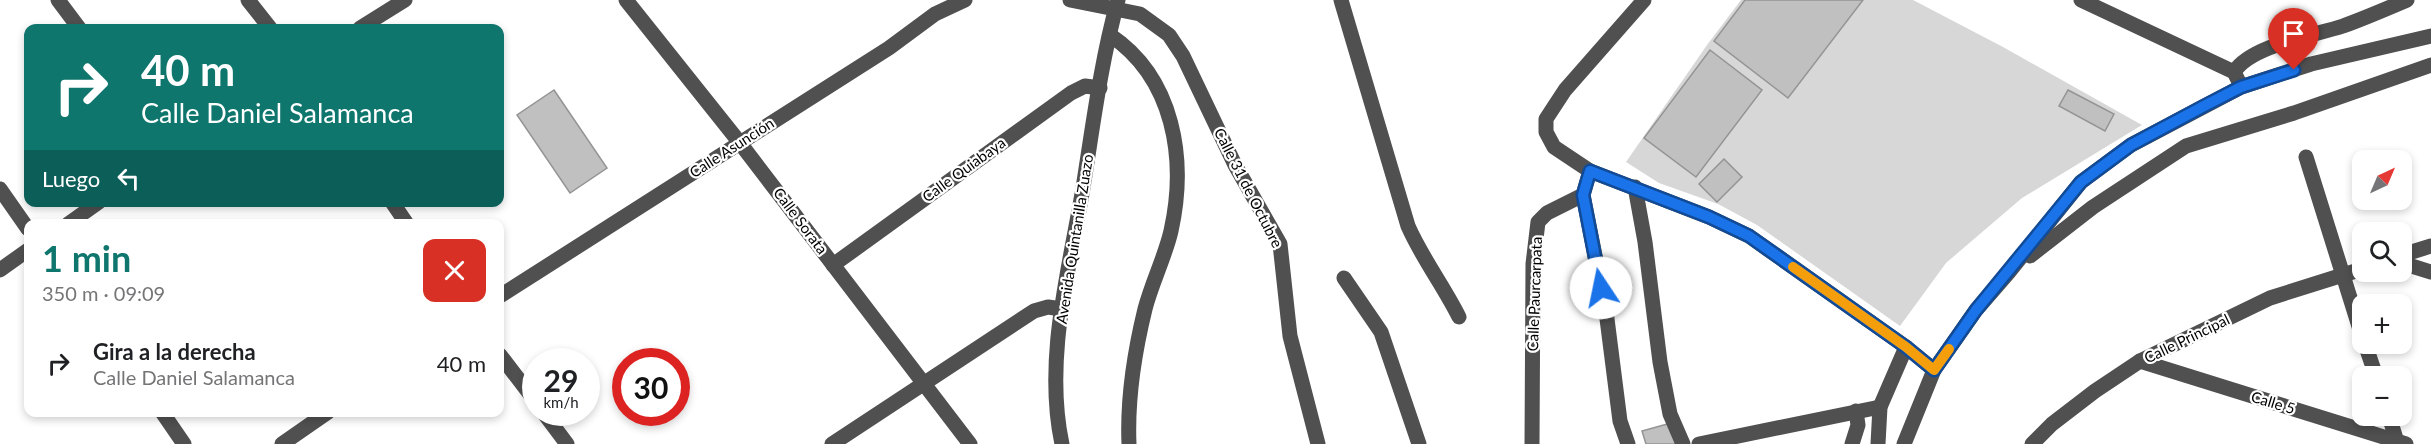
<!DOCTYPE html>
<html lang="es">
<head>
<meta charset="utf-8">
<style>
	:root { --surface:#fff; --page:#f2f2f2; --text:#202124; --muted:#757577; --accent:#0f766e }
	body { margin:0; font-family:Lato,sans-serif; background:var(--page); color:var(--text); height:100vh; display:flex; flex-direction:column; font-size:22px; white-space:nowrap }
	* { box-sizing:border-box; margin:0 }
	p { font-size:20px; color:var(--muted) }
	.icon { flex:none; width:33px; height:33px; fill:none; stroke:currentColor; stroke-width:2; stroke-linecap:round; stroke-linejoin:round }
	.map { position:relative; flex:1; overflow:hidden }
	.details { position:absolute; left:24px; top:219px; width:480px; height:198px; display:flex; flex-direction:column; background:var(--surface); border-radius:12px; box-shadow:0 3px 9px #0003 }
	.details>* { flex:none }
	.banner { position:absolute; left:24px; top:24px; width:480px; height:183px; border-radius:12px; box-shadow:0 3px 9px #0003; background:#0f766e; color:#fff; overflow:hidden }
	.needle { width:39px; rotate:44deg }
	.fabs { position:absolute; left:2352px; top:150px; display:grid; gap:12px }
	.fabs a { display:grid; place-items:center; width:60px; height:60px; border-radius:12px; background:var(--surface); box-shadow:0 3px 9px #0003; font-size:30px }
	.speed { position:absolute; left:522px; top:348px; display:flex; gap:12px; font-size:30px; font-weight:700; text-align:center }
	.speed>* { display:grid; place-content:center; width:78px; height:78px; border-radius:50%; background:var(--surface); box-shadow:0 3px 9px #0003; line-height:1 }
	.speed small { font-size:15px; font-weight:400 }
	.speed .limit { border:9px solid #d22; background:#fff; color:#111 }
	.pin { position:absolute; display:grid; place-items:center; width:51px; height:51px; color:#fff; margin:-62px -26px; border-radius:50% 50% 50% 0; rotate:-45deg; box-shadow:0 0 6px #0007 }
	.pin .icon { rotate:45deg }
	.me { position:absolute; width:66px; margin:-33px; rotate:349deg; stroke-linejoin:round; filter:drop-shadow(0 0 4px #0008) }
	.turn { display:flex; align-items:center; gap:21px; height:126px; padding:0 18px; font-size:27px }
	.turn .icon { width:78px; height:78px; stroke-width:2.5 }
	.turn b { display:block; font-size:42px; line-height:51px }
	.then { display:flex; align-items:center; height:57px; padding:0 18px; background:#0003; gap:12px; font-size:22px }
	.round { display:grid; place-items:center; flex:none; width:63px; height:63px; border-radius:12px; background:var(--page) }
	.head { display:flex; align-items:center; justify-content:space-between; height:102px; padding:0 18px }
	h1 { font-size:36px; font-weight:700; line-height:45px; color:var(--accent) }
	ul { padding:0; list-style:none }
	li { display:flex; align-items:center; gap:18px; height:84px; padding:0 18px }
	li div { flex:1 }
	li b { display:block; font-size:22px }
	li em { font-style:normal }
	.map>svg:first-child { display:block }
	.green { fill:#d7d7d7 }
	.building { fill:#c0c0c0; stroke:#949494; stroke-width:1.5 }
	.lines { fill:none; stroke-linecap:round; stroke-linejoin:round }
	.minor { stroke:#505050; stroke-width:15 }
	.route-casing { stroke:#114b97; stroke-width:15 }
	.route { stroke:#1a73e8; stroke-width:10 }
	.slow { stroke:#f59e0b; stroke-width:10 }
	.labels { text-anchor:middle; stroke-width:4.5; stroke-linejoin:round; paint-order:stroke }
	.street-label { font-size:15px; fill:#000; stroke:#fff }
</style>
</head>
<body>
<div class="map">
<svg width="2431" height="444" viewBox="0 0 2431 444">
	<rect width="100%" height="100%" fill="#fff"/>
	<polygon class="green" points="1741,0 1913,0 2003,47 2142,125 2022,198 1946,263 1900,326 1757,225 1718,204 1659,183 1626,162 1707,45"/>
	<g class="building">
		<polygon points="1745,0 1863,0 1788,98 1714,41"/>
		<polygon points="1710,50 1762,90 1696,177 1644,138"/>
		<polygon points="554,90 607,168 570,193 517,115"/>
		<polygon points="2068,90 2114,114 2105,131 2059,106"/>
		<polygon points="1724,159 1742,177 1717,202 1699,184"/>
		<polygon points="1671,423 1677,444 1646,444 1642,431"/>
	</g>
	<g class="lines">
		<g class="minor">
			<polyline points="58,0 79,28"/>
			<polyline points="248,0 270,28"/>
			<polyline points="626,0 740,143 970,444"/>
			<polyline points="1070,0 1140,14 1169,35 1183,56 1235,165 1280,244 1290,336 1318,444"/>
			<path d="M1341 0 1408 226C1422 258 1443 285 1459 317"/>
			<polyline points="1644,0 1565,90 1546,119 1546,132 1554,147 1590,171 1709,217 1749,236 1906,347 1934,370"/>
			<polyline points="2081,0 2234,72 2239,82"/>
			<polyline points="360,28 405,0"/>
			<path d="M1110 35C1174 78 1187 159 1171 231 1165 257 1152 282 1145 309 1134 354 1127 397 1129 444"/>
			<path d="M2234 72C2251 45 2313 36 2343 26 2365 18 2386 9 2407 0"/>
			<polyline points="2306,157 2362,336"/>
			<polyline points="1635,187 1645,242 1660,362 1670,414 1683,444"/>
			<polyline points="0,189 28,229"/>
			<polyline points="1583,195 1606,311 1620,421 1628,444"/>
			<polyline points="392,202 407,224"/>
			<polyline points="68,224 99,202"/>
			<polyline points="2402,255 2431,246"/>
			<polyline points="2030,256 2093,207 2186,146 2294,113 2431,65"/>
			<polyline points="2402,263 2431,272"/>
			<polyline points="833,265 1071,93 1085,86 1100,88"/>
			<polyline points="0,270 28,250"/>
			<polyline points="1344,278 1381,332 1419,444"/>
			<polyline points="500,296 889,48 935,14 965,0"/>
			<polyline points="2365,344 2376,376"/>
			<polyline points="500,355 536,402"/>
			<polyline points="2140,361 2406,444"/>
			<polyline points="162,412 184,444"/>
			<polyline points="543,412 567,444"/>
			<polyline points="2389,416 2397,442"/>
			<polyline points="282,444 328,412"/>
			<polyline points="832,444 1034,311 1048,307 1062,309"/>
			<path d="M1062 444C1044 360 1069 271 1083 188 1093 125 1101 61 1118 0"/>
			<polyline points="1532,444 1533,264 1538,222 1547,213 1583,195 1590,171"/>
			<polyline points="1699,444 1880,407"/>
			<polyline points="1852,444 1858,425 1856,411"/>
			<polyline points="1878,444 1880,407 1906,347"/>
			<polyline points="1904,444 1934,370 1976,310 2009,272 2081,182 2131,145 2241,87 2311,64 2431,36"/>
			<polyline points="2032,444 2052,424 2095,391 2140,361 2270,298 2362,269"/>
		</g>
	</g>
	<g class="lines">
		<g class="route-casing">
			<polyline id="route" points="1601,288 1583,195 1590,171 1709,217 1749,236 1906,347 1934,370 1976,310 2081,182 2131,145 2204,106 2241,87 2294,70"/>
		</g>
		<use href="#route" class="route"/>
		<polyline class="slow" points="1793,267 1906,347 1934,370 1949,349"/>
	</g>
	<g class="labels">
		<g class="street-label">
			<text transform="translate(732 148) rotate(-33)" y="5">Calle Asunción</text>
			<text transform="translate(964 170) rotate(-36)" y="5">Calle Quiabaya</text>
			<text transform="translate(1248 188) rotate(63)" y="5">Calle 31 de Octubre</text>
			<text transform="translate(800 221) rotate(53)" y="5">Calle Sorata</text>
			<text transform="translate(1075 239) rotate(-81)" y="5">Avenida Quintanilla Zuazo</text>
			<text transform="translate(1535 294) rotate(-88)" y="5">Calle Paurcarpata</text>
			<text transform="translate(2187 339) rotate(-26)" y="5">Calle Principal</text>
			<text transform="translate(2273 403) rotate(17)" y="5">Calle 5</text>
		</g>
	</g>
</svg>
<div class="fabs">
<a><svg class="needle" viewBox="-14 -14 28 28"><path d="M0-13l5 13h-10z" fill="#e53935"/><path d="M0 13l5-13h-10z" fill="#757577"/></svg></a>
<a><svg class="icon" aria-label="search" viewBox="0 0 24 24"><circle cx="10" cy="10" r="6"/><path d="M15 15l6 6"/></svg></a>
<a>+</a>
<a>−</a>
</div>
<div class="speed"><div>29<small>km/h</small></div><div class="limit">30</div></div>
<div class="pin" style="left:2294px;top:70px;background:#d93025"><svg class="icon" aria-label="arrive" viewBox="0 0 24 24"><path d="M6 21V4h12l-3 4 3 4H6"/></svg></div>
<svg class="me" style="left:1601px;top:288px" viewBox="-20 -20 40 40"><circle r="19" fill="#fff"/><path d="M0-13L10 11 0 6-10 11z" fill="#1a73e8"/></svg>
<div class="banner">
<div class="turn"><svg class="icon" aria-label="right" viewBox="0 0 24 24"><path d="M7 20v-9h11M14 6l5 5-5 5"/></svg><div><b>40 m</b>Calle Daniel Salamanca</div></div>
<div class="then">Luego<svg class="icon" aria-label="left" viewBox="0 0 24 24"><path d="M17 20v-9H6M10 6l-5 5 5 5"/></svg></div>
</div>
<section class="details">
<div class="head"><div><h1>1 min</h1><p>350 m · 09:09</p></div><a class="round" style="background:#d93025;color:#fff"><svg class="icon" aria-label="close" viewBox="0 0 24 24"><path d="M6 6l12 12M18 6L6 18"/></svg></a></div>
<ul>
<li><svg class="icon" aria-label="right" viewBox="0 0 24 24"><path d="M7 20v-9h11M14 6l5 5-5 5"/></svg><div><b>Gira a la derecha</b><p>Calle Daniel Salamanca</p></div><em>40 m</em></li>
</ul>
</section>
</div>
</body>
</html>
